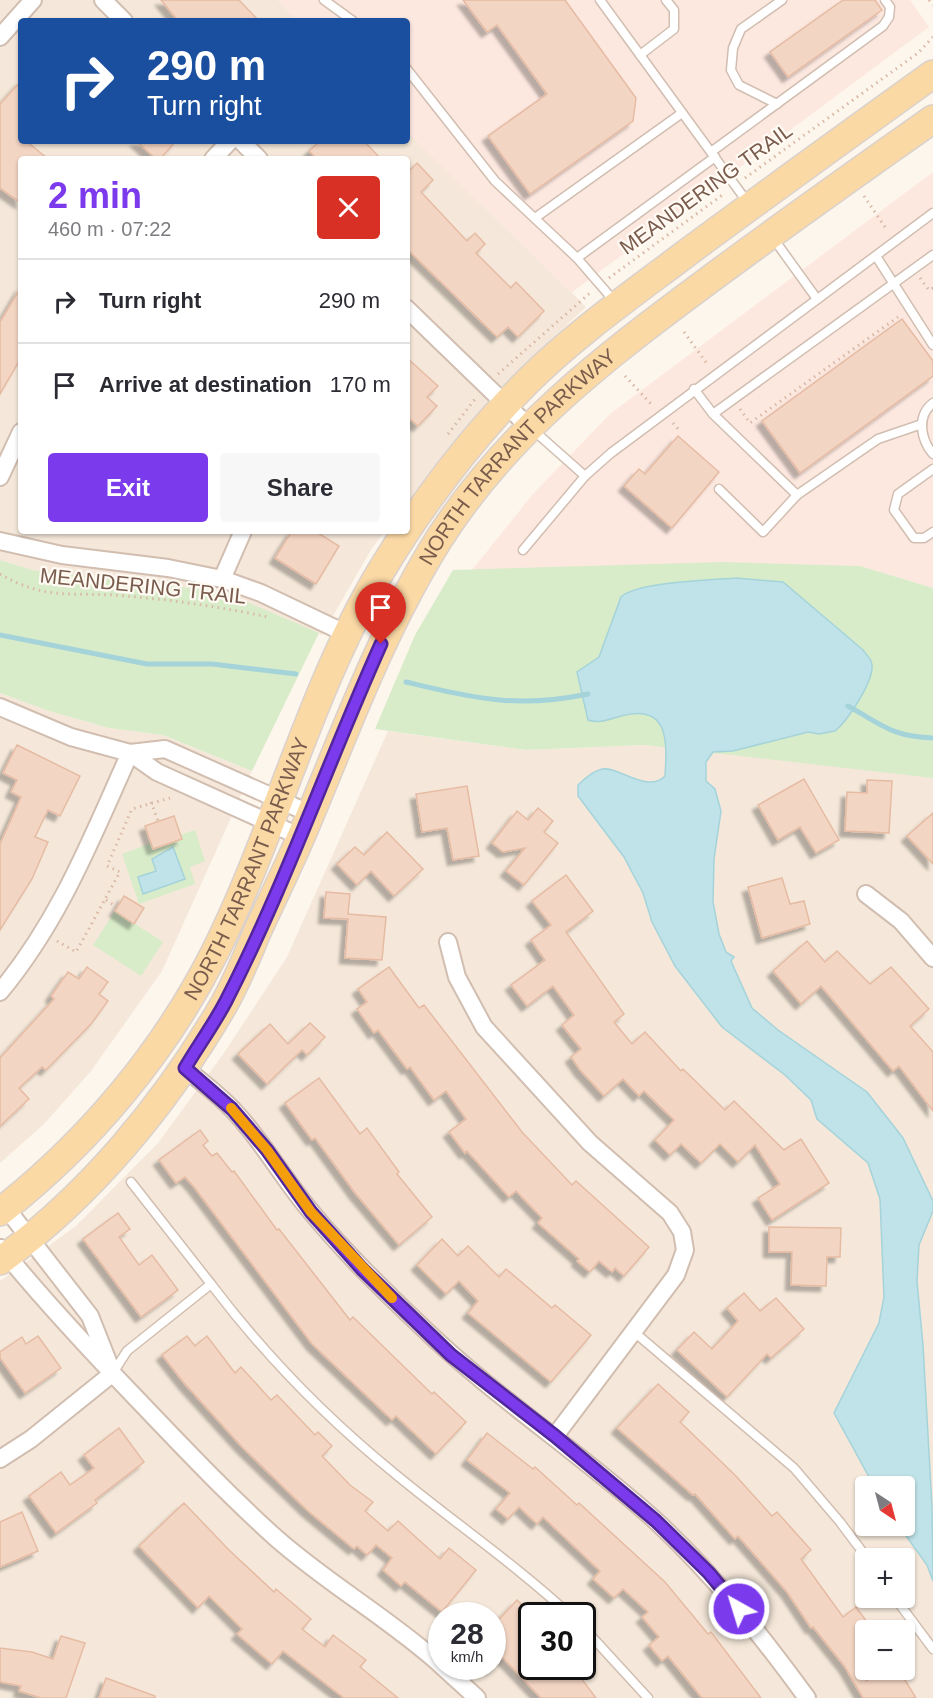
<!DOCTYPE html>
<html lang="en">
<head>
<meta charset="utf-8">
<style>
	:root { --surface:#fff; --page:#f7f7f7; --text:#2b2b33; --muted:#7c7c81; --line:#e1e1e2; --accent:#7c3aed }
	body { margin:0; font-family:Helvetica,sans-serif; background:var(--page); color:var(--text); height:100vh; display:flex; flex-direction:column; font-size:22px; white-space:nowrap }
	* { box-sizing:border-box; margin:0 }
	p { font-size:20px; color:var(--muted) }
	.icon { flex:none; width:33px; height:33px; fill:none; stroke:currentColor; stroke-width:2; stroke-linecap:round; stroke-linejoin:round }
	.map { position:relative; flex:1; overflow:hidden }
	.sheet { position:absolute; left:18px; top:156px; width:392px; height:378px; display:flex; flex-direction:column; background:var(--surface); border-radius:6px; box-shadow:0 2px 4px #0004 }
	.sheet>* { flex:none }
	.guide { position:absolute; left:18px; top:18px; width:392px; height:126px; border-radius:6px; box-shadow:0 2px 4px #0004; background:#1a4fa0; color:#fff; overflow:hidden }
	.needle { width:39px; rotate:144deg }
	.controls { position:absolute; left:855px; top:1476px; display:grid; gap:12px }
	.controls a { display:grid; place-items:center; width:60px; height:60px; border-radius:6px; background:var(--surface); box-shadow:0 2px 4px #0004; font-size:30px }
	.speed { position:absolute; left:428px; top:1602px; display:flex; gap:12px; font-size:30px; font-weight:700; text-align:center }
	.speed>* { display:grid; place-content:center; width:78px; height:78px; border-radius:50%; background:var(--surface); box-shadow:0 2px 4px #0004; line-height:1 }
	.speed small { font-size:15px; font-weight:400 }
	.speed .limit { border:3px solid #111; border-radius:9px; background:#fff; color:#111 }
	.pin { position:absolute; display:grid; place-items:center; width:51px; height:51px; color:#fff; margin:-62px -26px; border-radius:50% 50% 50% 0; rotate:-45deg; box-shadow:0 0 6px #0007 }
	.pin .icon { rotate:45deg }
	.me { position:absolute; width:66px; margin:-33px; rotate:321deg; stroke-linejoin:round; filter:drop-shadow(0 0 4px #0008) }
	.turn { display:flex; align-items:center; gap:21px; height:126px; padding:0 30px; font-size:27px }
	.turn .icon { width:78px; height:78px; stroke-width:2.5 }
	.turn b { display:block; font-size:42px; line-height:51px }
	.round { display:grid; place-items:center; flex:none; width:63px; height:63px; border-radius:6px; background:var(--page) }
	.overview { display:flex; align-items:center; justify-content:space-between; height:102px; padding:0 30px }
	h1 { font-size:36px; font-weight:700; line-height:45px; color:var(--accent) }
	.action { display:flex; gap:12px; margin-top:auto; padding:12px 30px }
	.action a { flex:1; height:69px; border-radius:6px; background:var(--accent); color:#fff; font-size:24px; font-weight:700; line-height:69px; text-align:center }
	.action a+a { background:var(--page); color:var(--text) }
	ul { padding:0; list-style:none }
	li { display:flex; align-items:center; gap:18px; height:84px; padding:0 30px; border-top:2px solid var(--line) }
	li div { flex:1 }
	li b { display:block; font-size:22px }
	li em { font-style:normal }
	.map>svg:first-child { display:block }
	.residential { fill:#f5e8da; fill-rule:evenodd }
	.commercial { fill:#fde8e0 }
	.green { fill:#d8ecc9 }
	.water { fill:#bfe3e8; stroke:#a5d3da; stroke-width:1.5 }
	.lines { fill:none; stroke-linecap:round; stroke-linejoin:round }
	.stream { stroke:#a5d3da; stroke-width:5 }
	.building { fill:#f3d5c3; stroke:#e6bba3; stroke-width:1.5; filter:url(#shadow) }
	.lane-casing { stroke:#d1beb0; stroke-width:11 }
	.street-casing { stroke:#d1beb0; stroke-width:20 }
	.primary-casing { stroke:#dad1cd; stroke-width:30 }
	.path { stroke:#d9b8a5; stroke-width:3; stroke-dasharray:1.5 4.5; stroke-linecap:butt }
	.lane { stroke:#fff; stroke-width:8 }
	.street { stroke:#fff; stroke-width:16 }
	.primary { stroke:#fbd9a5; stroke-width:27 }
	.route-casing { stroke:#51269a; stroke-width:15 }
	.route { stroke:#7c3aed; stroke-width:10 }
	.slow { stroke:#f59e0b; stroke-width:10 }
	.labels { text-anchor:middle; stroke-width:4.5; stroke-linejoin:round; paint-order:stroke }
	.street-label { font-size:21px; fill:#7a5c4d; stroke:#fffaf3 }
</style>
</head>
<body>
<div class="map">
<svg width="933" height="1698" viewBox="0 0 933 1698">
	<defs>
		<filter id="shadow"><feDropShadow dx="-5.5" dy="5.5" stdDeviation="1.5" flood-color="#0004"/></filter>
	</defs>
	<rect width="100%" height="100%" fill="#fdf6ec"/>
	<g class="residential">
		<polygon points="0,0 283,0 303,21 21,21 21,141 406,141 407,126 586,307 518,370 407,504 406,159 21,159 21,531 385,531 372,548 322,635 224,592 31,570 0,560"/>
		<polygon points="0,693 49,711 109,728 163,735 252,771 162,971 91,1071 44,1124 0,1163"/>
		<path d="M388 731 526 750 645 745 933 775V1698H0V1281L76 1226 158 1143 224 1053 287 957ZM866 1486H904V1526H866ZM866 1558H904V1598H866ZM441 1616H492V1666H441ZM531 1616H582V1666H531ZM866 1630H904V1670H866Z"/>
	</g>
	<g class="commercial">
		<polygon points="277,0 910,0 929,27 571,293 407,132 406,21 297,21"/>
		<polygon points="933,172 933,588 860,566 472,570 533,494 610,414"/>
	</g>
	<g class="green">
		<polygon points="0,560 32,570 224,592 319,633 252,771 163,735 109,728 49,711 0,693"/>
		<polygon points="723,562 860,566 933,588 933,778 645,745 526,750 375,729 415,635 453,570"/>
		<polygon points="174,816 180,835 195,830 205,861 190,867 195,884 139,904 122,854 151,843 145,826"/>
		<polygon points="115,911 163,942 141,976 93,945"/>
	</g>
	<g class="water">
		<path d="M736 578 783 582 863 650C865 653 870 658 871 661 878 677 847 721 835 731L819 734 808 732 733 751 713 752 706 762V781L715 789 721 811 714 859 713 902 719 934 726 952 734 957 731 961 752 1008 778 1030 867 1092 903 1138 933 1201V1211L919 1245 917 1281 923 1345 932 1507 933 1581 927 1565 899 1526H904V1486H874L834 1413 879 1323 884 1297 880 1199 868 1163 817 1119 811 1100 785 1075 722 1027 675 966 652 922 643 893 624 857 578 796V785C584 779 593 771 602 769 619 766 647 794 665 776 667 743 670 703 621 716 609 719 600 724 588 720L577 672 599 657 621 597C636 582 712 580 736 578Z"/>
		<polygon points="173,847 185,879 143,894 138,877 156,871 152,859"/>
	</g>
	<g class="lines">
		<g class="stream">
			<polyline points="0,635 147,664 212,664 296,674"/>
			<path d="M406 682C475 698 516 709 588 694"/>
			<path d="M848 706C881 724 892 737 933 738"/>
		</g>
	</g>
	<g class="building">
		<polygon points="161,0 239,0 259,21 178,21"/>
		<polygon points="463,0 565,0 636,98 633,121 530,194 488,136 547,94 497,25 487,32"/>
		<polygon points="843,0 875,0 882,10 788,77 770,52"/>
		<polygon points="21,81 21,141 26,141 48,159 21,159 21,203 0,188 0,104"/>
		<polygon points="136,141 176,141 160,159 156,159"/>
		<polygon points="320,141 364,141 381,159 317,159 309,151"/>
		<polygon points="417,163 433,180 421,192 467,241 475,233 485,244 476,253 511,288 516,282 544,311 518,337 508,327 497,337 406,248 406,174"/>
		<polygon points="21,287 21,358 0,394 0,322"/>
		<polygon points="902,319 933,361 933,376 800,473 762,421"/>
		<polygon points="406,357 438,386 427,397 437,406 418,426 406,416"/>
		<polygon points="678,436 719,472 672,528 624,486 639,469 645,474"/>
		<polygon points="292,531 315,531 339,546 316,584 275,558"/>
		<polygon points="17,745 80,776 60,816 48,810 35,837 48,842 32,879 0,930 0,844 21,797 11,792 17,780 3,773"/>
		<polygon points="804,779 839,840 816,853 800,827 778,840 758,805"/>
		<polygon points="867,780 892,781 889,833 845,831 847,792 867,793"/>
		<polygon points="467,786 479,856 453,860 447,828 422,832 416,794"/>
		<polygon points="538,808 553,821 544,832 558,843 524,885 506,871 525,848 503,852 492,843 517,811 528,820"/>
		<polygon points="933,813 933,864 907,836"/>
		<polygon points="174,816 182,839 153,849 145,826"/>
		<polygon points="387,832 423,869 394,896 371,871 357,885 337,864 355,847 364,855"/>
		<polygon points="566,875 593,911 566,932 624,1014 614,1022 632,1044 645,1032 681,1071 683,1069 725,1110 734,1101 784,1150 801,1139 829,1183 772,1220 758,1198 780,1184 755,1145 738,1162 720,1144 701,1163 681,1144 670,1155 655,1140 674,1120 644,1091 639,1096 623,1079 604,1096 580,1070 571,1057 581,1049 562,1025 574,1015 553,986 527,1006 511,985 545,960 531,940 551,925 532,901"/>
		<polygon points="782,878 790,904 804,901 810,924 762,938 748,887"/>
		<polygon points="326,892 350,894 348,914 386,917 382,960 345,958 348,919 324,918"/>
		<polygon points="124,896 144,908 134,924 115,911"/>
		<polygon points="807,941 825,962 837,951 870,984 891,967 929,1009 910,1026 933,1052 933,1111 899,1066 893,1071 821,986 801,1004 773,971"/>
		<polygon points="87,967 108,982 99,994 108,1001 91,1024 46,1070 42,1067 19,1088 29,1099 0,1126 0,1058 54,999 51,996 68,972 79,979"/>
		<polygon points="389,967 419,1008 424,1005 522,1132 572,1185 576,1181 649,1247 624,1276 615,1268 612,1272 599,1261 590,1272 577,1261 579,1259 538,1223 542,1218 516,1191 509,1197 467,1151 465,1153 449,1132 466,1119 446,1091 434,1100 410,1067 407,1069 378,1030 374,1033 357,1009 367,1002 358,989"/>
		<polygon points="310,1023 325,1037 307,1055 302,1050 267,1084 238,1054 270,1024 288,1044"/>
		<polygon points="319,1078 360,1134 367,1128 399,1172 397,1174 432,1217 399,1245 355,1193 315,1138 312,1140 285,1103"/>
		<polygon points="200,1130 208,1141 203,1145 212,1156 217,1153 232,1172 234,1171 277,1230 279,1229 350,1320 353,1317 432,1394 434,1392 466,1422 436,1454 396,1416 392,1420 312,1344 194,1187 185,1177 176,1183 159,1160"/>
		<polygon points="118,1213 130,1229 119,1237 139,1265 152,1255 178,1290 141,1317 83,1239"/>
		<polygon points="769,1227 841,1228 840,1257 827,1257 826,1286 791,1285 792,1252 769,1252"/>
		<polygon points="442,1239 458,1256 468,1246 499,1277 506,1269 552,1308 555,1305 591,1335 551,1382 468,1313 478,1301 459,1281 446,1294 417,1265"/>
		<polygon points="744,1293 760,1311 776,1298 804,1329 771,1358 767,1354 727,1397 677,1350 694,1332 712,1349 738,1321 727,1308"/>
		<polygon points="38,1336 61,1368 25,1393 0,1358 0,1352 22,1337 26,1344"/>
		<polygon points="187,1336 195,1346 207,1336 235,1373 241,1367 271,1400 277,1395 315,1435 318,1432 332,1446 322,1456 350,1485 373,1502 365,1511 388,1531 398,1521 440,1559 449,1548 476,1570 442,1612 405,1582 401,1586 383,1570 392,1558 376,1545 367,1555 357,1546 354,1549 308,1511 242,1447 184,1383 162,1355"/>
		<polygon points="658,1384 689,1412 680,1422 735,1475 772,1516 777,1512 811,1550 801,1559 843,1617 856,1607 873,1630 866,1630 866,1681 885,1670 899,1670 916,1698 863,1698 845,1667 813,1627 811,1628 787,1592 738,1536 735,1539 695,1494 693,1495 617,1428"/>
		<polygon points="119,1428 144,1462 95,1500 97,1503 56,1533 29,1496 61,1472 70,1485 94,1468 84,1455"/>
		<polygon points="487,1433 533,1469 535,1467 577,1505 579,1503 665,1582 708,1634 711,1632 761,1698 702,1698 668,1656 662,1661 649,1645 659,1637 642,1617 648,1612 623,1589 614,1598 593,1579 600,1571 543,1517 537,1524 519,1507 508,1519 496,1509 510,1493 467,1460"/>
		<polygon points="184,1503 229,1550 274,1592 276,1589 311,1619 302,1629 325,1647 333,1635 366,1660 360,1667 398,1698 344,1698 283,1651 272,1664 237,1634 242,1629 209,1596 198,1608 139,1546"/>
		<polygon points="22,1512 38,1551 0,1567 0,1522"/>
		<polygon points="517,1600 531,1613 531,1666 572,1666 596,1698 541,1698 502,1657 492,1668 492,1627"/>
		<polygon points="61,1636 85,1643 66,1698 41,1698 19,1691 21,1686 0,1682 0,1648 32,1652 53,1659"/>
		<polygon points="106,1678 155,1696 155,1698 99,1698"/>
	</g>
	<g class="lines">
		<g class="lane-casing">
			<g id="lane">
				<polyline points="324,0 353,21"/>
				<polyline points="600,0 748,203"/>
				<polyline points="640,55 674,29 674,10 666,0"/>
				<polyline points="406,68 495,181 577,258 615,302"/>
				<polyline points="777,104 739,85 731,70 733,48 741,29 782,0"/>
				<polyline points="711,152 883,26 889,17 890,7 885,0"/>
				<polyline points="535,218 682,113"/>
				<polyline points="773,238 817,299"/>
				<polyline points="876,256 933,345"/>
				<polyline points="577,258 715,157"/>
				<polyline points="694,389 713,414"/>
				<path d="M933 403C916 416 921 440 933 454"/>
				<polyline points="922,424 878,439 797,495 713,414 933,255"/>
				<polyline points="532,429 585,476"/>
				<polyline points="933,469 898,494 894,510 914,538 924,538 933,532"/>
				<polyline points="719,489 763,532 797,495"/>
				<polyline points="523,550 585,476 611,453 933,213"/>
				<polyline points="131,1182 211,1284"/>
				<polyline points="633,1331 794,1468 840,1522 867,1558"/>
				<path d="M113 1373 127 1351 211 1284C264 1354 325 1417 394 1473 452 1521 515 1564 571 1616"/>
				<polyline points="895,1598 933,1649"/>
				<polyline points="582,1626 648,1698"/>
			</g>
		</g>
		<g class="street-casing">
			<g id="street">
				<polyline points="103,0 124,21"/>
				<polyline points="0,37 33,0"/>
				<polyline points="241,141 259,159"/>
				<polyline points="213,159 230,141"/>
				<polyline points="406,308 529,427"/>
				<polyline points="0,477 21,432"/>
				<polyline points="0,541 62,555 168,568 222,579 261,593 347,634"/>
				<polyline points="222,579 243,531"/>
				<polyline points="0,707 71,737 130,753 157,772 301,837"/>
				<polyline points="130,753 165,749 311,814"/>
				<polyline points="866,894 901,921 933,958"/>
				<polyline points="448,942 457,977 484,1027 590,1143 670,1213 682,1232 685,1250 676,1275 555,1436"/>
				<path d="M0 992C61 918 91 839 130 753"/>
				<path d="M185 1068C201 1082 218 1094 233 1110 263 1141 284 1181 313 1214 346 1254 382 1289 420 1325 494 1397 581 1453 657 1522 714 1575 761 1635 807 1698"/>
				<polyline points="6,1208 90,1316 109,1364"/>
				<path d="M1 1248C43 1300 89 1349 135 1397 181 1445 226 1493 276 1538 328 1584 390 1619 441 1665"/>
				<polyline points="0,1459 31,1439 113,1373"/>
				<polyline points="442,1666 477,1698"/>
			</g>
		</g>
		<g class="primary-casing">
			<g id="primary">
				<path id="s1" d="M0 1212C89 1142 164 1053 215 952 276 830 311 687 381 571 422 503 473 436 529 380 578 332 634 293 688 252 769 192 851 133 933 74"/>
				<path id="s2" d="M0 1261C91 1195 167 1102 223 1006 237 982 247 956 258 930 276 891 295 853 311 813 350 719 385 625 439 539 508 431 605 357 705 283 780 227 857 173 933 119"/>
			</g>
		</g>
		<g class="path">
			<polyline points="929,0 933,5"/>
			<polyline points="745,178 918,53 933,37"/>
			<polyline points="864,196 887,230"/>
			<polyline points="609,278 725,193"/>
			<polyline points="920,278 929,290 933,288"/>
			<polyline points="684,332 708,365"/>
			<polyline points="498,374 590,293"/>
			<polyline points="625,376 652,405"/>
			<polyline points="740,409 750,423 898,317"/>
			<polyline points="673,423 679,430"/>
			<polyline points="448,434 475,399"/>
			<path d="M0 574C48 602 75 591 126 596 173 600 222 607 268 617"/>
			<polyline points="151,802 158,821"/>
			<polyline points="106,900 117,907"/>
			<polyline points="57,941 76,952 120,872 107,866 132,809 170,798"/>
		</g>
		<use href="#lane" class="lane"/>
		<use href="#street" class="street"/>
		<use href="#primary" class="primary"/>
	</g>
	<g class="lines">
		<g class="route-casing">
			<path id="route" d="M381 644C328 762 285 886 226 1001 214 1024 198 1046 185 1068L232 1109 267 1150 311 1212 362 1269 451 1355 555 1436 656 1521 709 1573 739 1609"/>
		</g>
		<use href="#route" class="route"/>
		<polyline class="slow" points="231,1108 267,1150 311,1212 392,1298"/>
	</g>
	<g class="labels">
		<g class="street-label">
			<text transform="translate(706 189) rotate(-36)" y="7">MEANDERING TRAIL</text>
			<text dy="7" stroke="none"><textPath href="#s2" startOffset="970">NORTH TARRANT PARKWAY</textPath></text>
			<text transform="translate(143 586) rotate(6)" y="7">MEANDERING TRAIL</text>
			<text dy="7" stroke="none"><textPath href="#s1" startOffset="429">NORTH TARRANT PARKWAY</textPath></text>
		</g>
	</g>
</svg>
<div class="controls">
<a><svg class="needle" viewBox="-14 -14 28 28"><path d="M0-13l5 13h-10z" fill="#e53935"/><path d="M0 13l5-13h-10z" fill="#7c7c81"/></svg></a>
<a>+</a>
<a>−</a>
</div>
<div class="speed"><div>28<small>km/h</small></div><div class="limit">30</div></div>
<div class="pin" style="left:381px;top:644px;background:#d93025"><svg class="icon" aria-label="arrive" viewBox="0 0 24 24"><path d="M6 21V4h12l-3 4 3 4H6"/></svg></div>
<svg class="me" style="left:739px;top:1609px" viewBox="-20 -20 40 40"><circle r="17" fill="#7c3aed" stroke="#fff" stroke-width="3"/><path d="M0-11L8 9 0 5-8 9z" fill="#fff"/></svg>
<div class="guide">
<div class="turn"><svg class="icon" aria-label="right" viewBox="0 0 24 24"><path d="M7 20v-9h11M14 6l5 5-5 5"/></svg><div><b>290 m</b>Turn right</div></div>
</div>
<section class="sheet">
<div class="overview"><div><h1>2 min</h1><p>460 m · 07:22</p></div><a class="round" style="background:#d93025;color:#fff"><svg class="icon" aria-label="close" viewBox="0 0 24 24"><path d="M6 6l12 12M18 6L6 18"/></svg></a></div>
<ul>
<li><svg class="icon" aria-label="right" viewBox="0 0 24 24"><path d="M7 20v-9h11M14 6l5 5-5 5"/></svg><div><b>Turn right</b></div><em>290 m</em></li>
<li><svg class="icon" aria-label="arrive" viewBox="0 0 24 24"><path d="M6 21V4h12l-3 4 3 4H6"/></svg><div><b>Arrive at destination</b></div><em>170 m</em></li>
</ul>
<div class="action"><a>Exit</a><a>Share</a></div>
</section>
</div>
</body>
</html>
